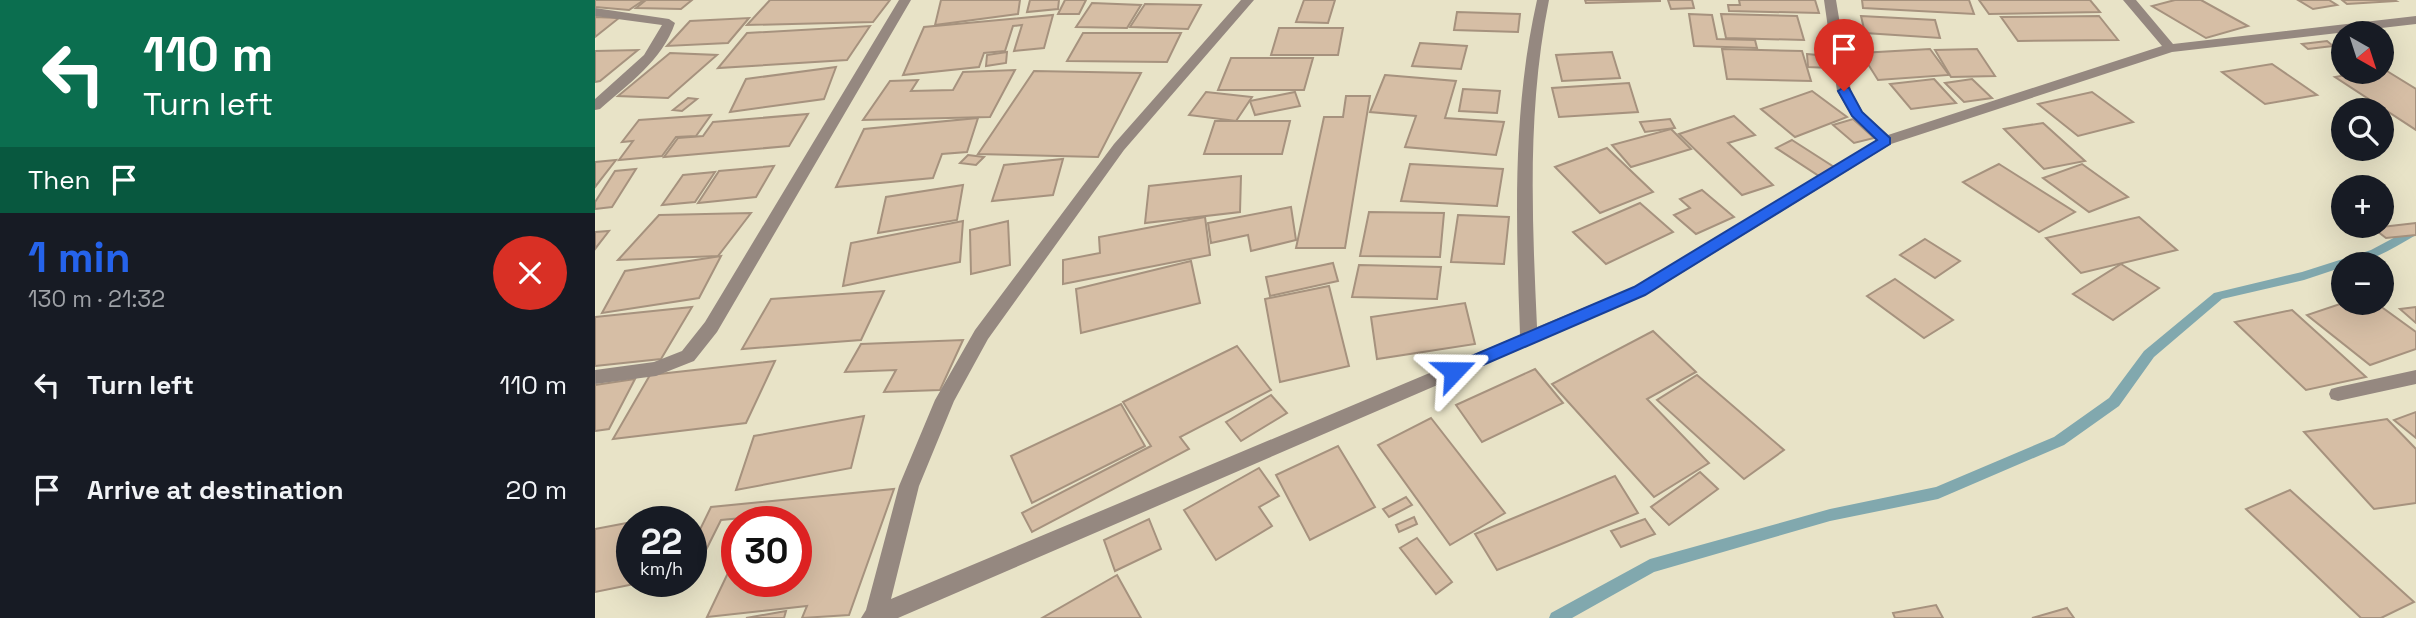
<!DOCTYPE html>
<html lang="en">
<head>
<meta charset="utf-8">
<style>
	:root { --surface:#171b24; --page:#20242c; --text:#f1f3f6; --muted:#9ea1a6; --accent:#2563eb }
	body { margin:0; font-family:"Space Grotesk",sans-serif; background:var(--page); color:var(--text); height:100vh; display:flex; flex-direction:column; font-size:26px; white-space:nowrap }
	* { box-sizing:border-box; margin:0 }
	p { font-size:23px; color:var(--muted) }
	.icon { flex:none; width:38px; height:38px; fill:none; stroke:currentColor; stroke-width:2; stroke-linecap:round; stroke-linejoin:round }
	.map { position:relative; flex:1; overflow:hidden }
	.panel { display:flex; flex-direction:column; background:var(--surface); width:595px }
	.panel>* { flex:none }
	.top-card { background:#0b6e4f; color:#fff; overflow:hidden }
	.needle { width:46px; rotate:141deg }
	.tools { position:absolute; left:1736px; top:21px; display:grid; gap:14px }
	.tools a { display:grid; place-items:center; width:63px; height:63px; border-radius:50%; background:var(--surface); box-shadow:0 7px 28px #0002; font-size:35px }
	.speed { position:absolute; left:21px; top:506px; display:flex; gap:14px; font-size:35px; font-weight:700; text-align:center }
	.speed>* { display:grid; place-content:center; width:91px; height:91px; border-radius:50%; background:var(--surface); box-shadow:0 7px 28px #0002; line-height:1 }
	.speed small { font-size:18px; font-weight:400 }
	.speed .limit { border:10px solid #d22; background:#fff; color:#111 }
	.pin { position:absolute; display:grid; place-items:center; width:60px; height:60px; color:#fff; margin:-72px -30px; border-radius:50% 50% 50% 0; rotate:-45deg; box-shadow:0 0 7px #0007 }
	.pin .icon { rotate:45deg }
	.me { position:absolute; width:77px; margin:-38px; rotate:67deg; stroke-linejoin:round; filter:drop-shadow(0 0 5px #0008) }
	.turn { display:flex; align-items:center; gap:24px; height:147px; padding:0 28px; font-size:32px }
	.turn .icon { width:91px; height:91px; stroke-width:2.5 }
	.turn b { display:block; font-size:49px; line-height:60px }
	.then { display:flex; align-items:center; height:66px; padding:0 28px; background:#0003; gap:14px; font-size:26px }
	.round { display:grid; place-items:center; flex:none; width:74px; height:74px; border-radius:37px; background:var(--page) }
	.summary { display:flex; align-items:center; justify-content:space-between; height:119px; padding:0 28px }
	h1 { font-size:42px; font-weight:600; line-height:52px; color:var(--accent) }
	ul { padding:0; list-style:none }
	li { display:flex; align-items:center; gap:21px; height:105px; padding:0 28px }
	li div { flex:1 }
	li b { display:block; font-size:26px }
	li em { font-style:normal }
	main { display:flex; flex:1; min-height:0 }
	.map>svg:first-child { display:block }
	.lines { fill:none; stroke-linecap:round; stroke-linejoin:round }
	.stream { fill:#81a8ae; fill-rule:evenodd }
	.building { fill:#d6bea5; stroke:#a6927e; stroke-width:2 }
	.minor { fill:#958880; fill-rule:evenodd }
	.route { fill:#2563eb; stroke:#184099; stroke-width:2 }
</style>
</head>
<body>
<main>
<section class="panel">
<div class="top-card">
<div class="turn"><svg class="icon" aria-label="left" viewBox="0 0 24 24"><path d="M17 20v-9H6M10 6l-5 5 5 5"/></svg><div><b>110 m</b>Turn left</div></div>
<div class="then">Then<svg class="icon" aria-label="arrive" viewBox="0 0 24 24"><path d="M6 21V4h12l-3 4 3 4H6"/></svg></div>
</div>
<div class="summary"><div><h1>1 min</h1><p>130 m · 21:32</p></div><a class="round" style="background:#d93025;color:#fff"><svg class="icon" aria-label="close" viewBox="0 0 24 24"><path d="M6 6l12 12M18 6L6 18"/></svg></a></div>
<ul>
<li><svg class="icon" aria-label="left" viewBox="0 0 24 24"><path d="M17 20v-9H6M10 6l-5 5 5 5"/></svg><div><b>Turn left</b></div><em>110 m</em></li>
<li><svg class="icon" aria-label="arrive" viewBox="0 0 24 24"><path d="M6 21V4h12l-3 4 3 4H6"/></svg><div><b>Arrive at destination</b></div><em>20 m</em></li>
</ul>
</section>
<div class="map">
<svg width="1821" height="618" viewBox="0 0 1821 618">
	<rect width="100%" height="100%" fill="#e8e3c7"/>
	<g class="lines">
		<path class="stream" d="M1821 226V235C1798 248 1775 264 1748 264V267L1709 280 1627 299 1559 357 1524 406 1469 445 1343 499 1235 521 1059 572 977 618H954L956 613 1055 559 1235 509 1341 487 1459 437 1514 398 1549 351 1619 293 1707 272 1776 250Z"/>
	</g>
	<g class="building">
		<polygon points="0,0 49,0 34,10 0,7"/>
		<polygon points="51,0 97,0 86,9 41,8"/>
		<polygon points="175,0 295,0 278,22 152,25"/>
		<polygon points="346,0 425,0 423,14 340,25"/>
		<polygon points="435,0 464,0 463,9 432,12"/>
		<polygon points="470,0 491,0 484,14 463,14"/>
		<polygon points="709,0 740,0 733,23 701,22"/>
		<polygon points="990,0 1065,0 1065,1 991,3"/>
		<polygon points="1073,0 1097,0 1099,8 1076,9"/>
		<polygon points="1144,0 1220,0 1224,13 1134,11 1133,5 1145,5"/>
		<polygon points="1267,0 1374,0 1379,14 1268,8"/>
		<polygon points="1384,0 1495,0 1505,12 1394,14"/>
		<polygon points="1580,0 1606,0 1653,26 1611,38 1557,6"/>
		<polygon points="1703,0 1734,0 1742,5 1718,9"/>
		<polygon points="1747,0 1799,0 1801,1 1752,4"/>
		<polygon points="497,3 546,5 532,28 481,27"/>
		<polygon points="550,4 606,5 593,29 535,27"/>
		<polygon points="862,12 925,14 923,32 859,30"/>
		<polygon points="1094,14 1117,15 1122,39 1160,40 1162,48 1099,46"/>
		<polygon points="1126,14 1202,16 1209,40 1131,38"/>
		<polygon points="458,15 449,48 419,51 427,25 418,26 410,51 389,53 384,67 308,75 329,27"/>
		<polygon points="1266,16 1340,20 1345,38 1270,33"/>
		<polygon points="1504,16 1523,40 1423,41 1406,17"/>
		<polygon points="0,17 24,18 0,37"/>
		<polygon points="154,18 133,43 72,46 95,21"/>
		<polygon points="275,26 252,60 123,68 152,33"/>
		<polygon points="684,28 748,28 743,55 676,55"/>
		<polygon points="488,33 586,33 572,62 472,61"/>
		<polygon points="1732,41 1738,46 1713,49 1707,44"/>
		<polygon points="825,43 872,46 866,69 817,66"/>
		<polygon points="1127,49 1207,51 1216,81 1132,79"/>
		<polygon points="1335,49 1354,75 1283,80 1266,53"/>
		<polygon points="1382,49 1400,76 1356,77 1340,50"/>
		<polygon points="43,50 5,81 0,82 0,51"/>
		<polygon points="412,52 411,63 391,66 392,55"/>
		<polygon points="1017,52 1025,78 967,81 961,55"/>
		<polygon points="75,53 122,55 73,98 23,96"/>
		<polygon points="1212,54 1233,56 1235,68 1213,67"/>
		<polygon points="636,58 718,58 709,90 623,90"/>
		<polygon points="1677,64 1722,95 1670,104 1627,72"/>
		<polygon points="241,67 229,99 135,112 151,79"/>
		<polygon points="1787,68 1821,89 1821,130 1740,77 1768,72 1787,72"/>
		<polygon points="420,70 395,117 268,120 295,81 323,80 316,91 358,90 368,72"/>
		<polygon points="439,71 546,73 503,157 383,154"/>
		<polygon points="790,75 861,81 850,118 909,122 901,155 810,147 821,116 775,112"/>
		<polygon points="1339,79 1361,103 1316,109 1295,84"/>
		<polygon points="1377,79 1397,98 1369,102 1350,83"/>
		<polygon points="1034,83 1043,112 964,117 957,88"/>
		<polygon points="868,89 905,91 902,113 864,111"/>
		<polygon points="1217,91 1252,117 1200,137 1166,109"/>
		<polygon points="611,92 657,97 641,121 594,115"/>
		<polygon points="700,92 705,106 660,115 655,101"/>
		<polygon points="1497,92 1538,122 1483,136 1443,104"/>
		<polygon points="751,96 775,96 750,248 701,248 729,117 748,117"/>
		<polygon points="93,98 102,99 87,111 78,110"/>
		<polygon points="213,114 194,146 69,157 83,138 108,136 118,122"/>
		<polygon points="116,115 101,136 81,137 67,156 24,160 38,141 27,142 44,120"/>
		<polygon points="1139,116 1160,135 1133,143 1178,185 1147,195 1084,134"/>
		<polygon points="383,118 372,152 347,154 338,178 241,187 269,129"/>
		<polygon points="1075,119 1080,128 1050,132 1045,122"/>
		<polygon points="1258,119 1279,138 1259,143 1238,125"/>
		<polygon points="620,121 695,121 687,154 609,154"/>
		<polygon points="1448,123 1490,161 1449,169 1409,129"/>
		<polygon points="1076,129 1096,149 1036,167 1017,145"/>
		<polygon points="1197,140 1239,167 1224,176 1181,148"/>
		<polygon points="1012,148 1058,192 1005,213 960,167"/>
		<polygon points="373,155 389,157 381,165 365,163"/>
		<polygon points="468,159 458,195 397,201 409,165"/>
		<polygon points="21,160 0,187 0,162"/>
		<polygon points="815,164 908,169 902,206 806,201"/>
		<polygon points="1404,164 1480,212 1444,232 1368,182"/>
		<polygon points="1487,164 1533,197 1494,212 1448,178"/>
		<polygon points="179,166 161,197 103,203 124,171"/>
		<polygon points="41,169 17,207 0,209 0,202 20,171"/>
		<polygon points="120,172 100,202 67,205 88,175"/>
		<polygon points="646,176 645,212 550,223 554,186"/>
		<polygon points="368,185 362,220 283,233 291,197"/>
		<polygon points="1107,190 1139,217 1101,234 1079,215 1095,208 1085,199"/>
		<polygon points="1045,203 1078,232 1011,264 978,232"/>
		<polygon points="696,207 701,240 656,251 653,235 616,243 613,223"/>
		<polygon points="774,212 849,213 845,257 765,256"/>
		<polygon points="156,213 123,256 23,260 64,215"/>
		<polygon points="863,215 914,217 909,264 856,262"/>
		<polygon points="610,217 615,255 468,284 468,260 505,253 504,237"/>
		<polygon points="1544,217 1582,250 1486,273 1451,238"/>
		<polygon points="368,221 365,262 248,286 256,243"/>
		<polygon points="413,221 415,265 376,274 375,230"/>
		<polygon points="1821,223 1821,235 1791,238 1778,228"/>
		<polygon points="14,231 0,249 0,232"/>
		<polygon points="1330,239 1365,261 1340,278 1305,255"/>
		<polygon points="126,256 104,298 7,313 30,271"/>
		<polygon points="596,261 605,303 486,333 481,289"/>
		<polygon points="738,263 743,281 675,296 671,277"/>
		<polygon points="1526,264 1564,288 1518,320 1478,294"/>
		<polygon points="764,265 846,267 842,299 757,297"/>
		<polygon points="1300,279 1358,320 1329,338 1272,296"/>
		<polygon points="734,286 754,366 685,382 670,299"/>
		<polygon points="289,291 266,340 147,349 176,299"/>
		<polygon points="870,303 880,344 782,359 776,317"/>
		<polygon points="1748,303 1781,303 1821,332 1821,349 1775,365 1712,315"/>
		<polygon points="97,307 66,359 0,366 0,317"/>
		<polygon points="1821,307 1821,323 1805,309"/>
		<polygon points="1697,310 1771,377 1711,390 1640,322"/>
		<polygon points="1058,331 1101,372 1052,399 1114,463 1059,497 957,384"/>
		<polygon points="368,340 345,390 289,392 301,370 250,372 266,344"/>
		<polygon points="642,346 676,390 585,437 594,449 437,532 427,513 556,446 528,402"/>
		<polygon points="180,361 151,423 18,439 55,375"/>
		<polygon points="940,369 968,403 887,442 861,405"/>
		<polygon points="1102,375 1189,450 1149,479 1062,400"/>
		<polygon points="40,379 14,429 0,431 0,385"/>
		<polygon points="676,395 692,413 646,441 631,422"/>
		<polygon points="526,404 550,446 437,503 416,456"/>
		<polygon points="1821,412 1821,438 1799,420"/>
		<polygon points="269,416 256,468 141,490 159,436"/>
		<polygon points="836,418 910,513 855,545 783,445"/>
		<polygon points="1792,419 1821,449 1821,503 1779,509 1709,432"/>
		<polygon points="743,446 780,507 715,540 681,475"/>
		<polygon points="664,468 684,496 664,507 677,526 621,560 589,510"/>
		<polygon points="1105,472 1123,489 1074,525 1056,507"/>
		<polygon points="1020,476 1043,513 902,570 880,534"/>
		<polygon points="299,489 254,615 207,618 212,606 112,617 142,554 142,581 201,581 201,522 157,522 159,517 126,520 96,580 96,548 116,507"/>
		<polygon points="1695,490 1819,602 1786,618 1766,618 1651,509"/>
		<polygon points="811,497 817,505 794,517 788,509"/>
		<polygon points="76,514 73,522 38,522"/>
		<polygon points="819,517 822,524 804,532 801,525"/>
		<polygon points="554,519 566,549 520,571 509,540"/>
		<polygon points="1050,519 1060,534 1026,547 1016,531"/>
		<polygon points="37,522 37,581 49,582 0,592 0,529"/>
		<polygon points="822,538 857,582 841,594 805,548"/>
		<polygon points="522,575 546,618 447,618"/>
		<polygon points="1341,605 1348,618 1300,618 1298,613"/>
		<polygon points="1472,608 1479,618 1437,618"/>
		<polygon points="191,611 189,618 151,618"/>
	</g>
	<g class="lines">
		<g class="minor">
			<polygon points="304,0 316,0 122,332 99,361 61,376 0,384 0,370 59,362 87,351 110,322"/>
			<path d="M646 0H659L529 150 393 339 359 401 324 486 296 599 925 335C921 221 917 111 942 0H954C932 109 937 217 942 327L1039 287 1282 140 1257 117 1242 91 1229 0H1241L1256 91 1268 112 1293 135 1567 46 1528 0H1541L1578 44 1821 16V24L1577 52 1296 144 1051 295 303 618H266L271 610 304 486 340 400 380 330 519 144Z"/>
			<path d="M0 8 74 19 80 23C67 61 34 83 5 109L0 110V99L49 55 67 25 0 16Z"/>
			<polygon points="1821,370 1821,384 1743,401 1736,399 1734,394 1736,389 1743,387"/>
		</g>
	</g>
	<polygon class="route" points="1249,87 1254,88 1267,112 1295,138 1295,144 1050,295 865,375 853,375 850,371 853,366 1039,287 1282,140 1257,116 1243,91"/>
</svg>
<div class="tools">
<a><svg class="needle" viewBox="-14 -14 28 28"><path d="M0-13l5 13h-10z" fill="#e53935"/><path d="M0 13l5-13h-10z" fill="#9ea1a6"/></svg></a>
<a><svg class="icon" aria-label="search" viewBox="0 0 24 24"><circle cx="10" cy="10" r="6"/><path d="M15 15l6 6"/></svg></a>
<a>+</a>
<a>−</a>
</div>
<div class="speed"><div>22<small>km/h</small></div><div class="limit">30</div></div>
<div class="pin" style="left:1249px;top:91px;background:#d93025"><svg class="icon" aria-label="arrive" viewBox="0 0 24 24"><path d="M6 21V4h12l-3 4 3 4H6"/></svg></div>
<svg class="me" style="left:859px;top:371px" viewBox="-20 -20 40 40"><path d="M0-17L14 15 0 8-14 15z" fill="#2563eb" stroke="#fff" stroke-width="4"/></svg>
</div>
</main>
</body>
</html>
